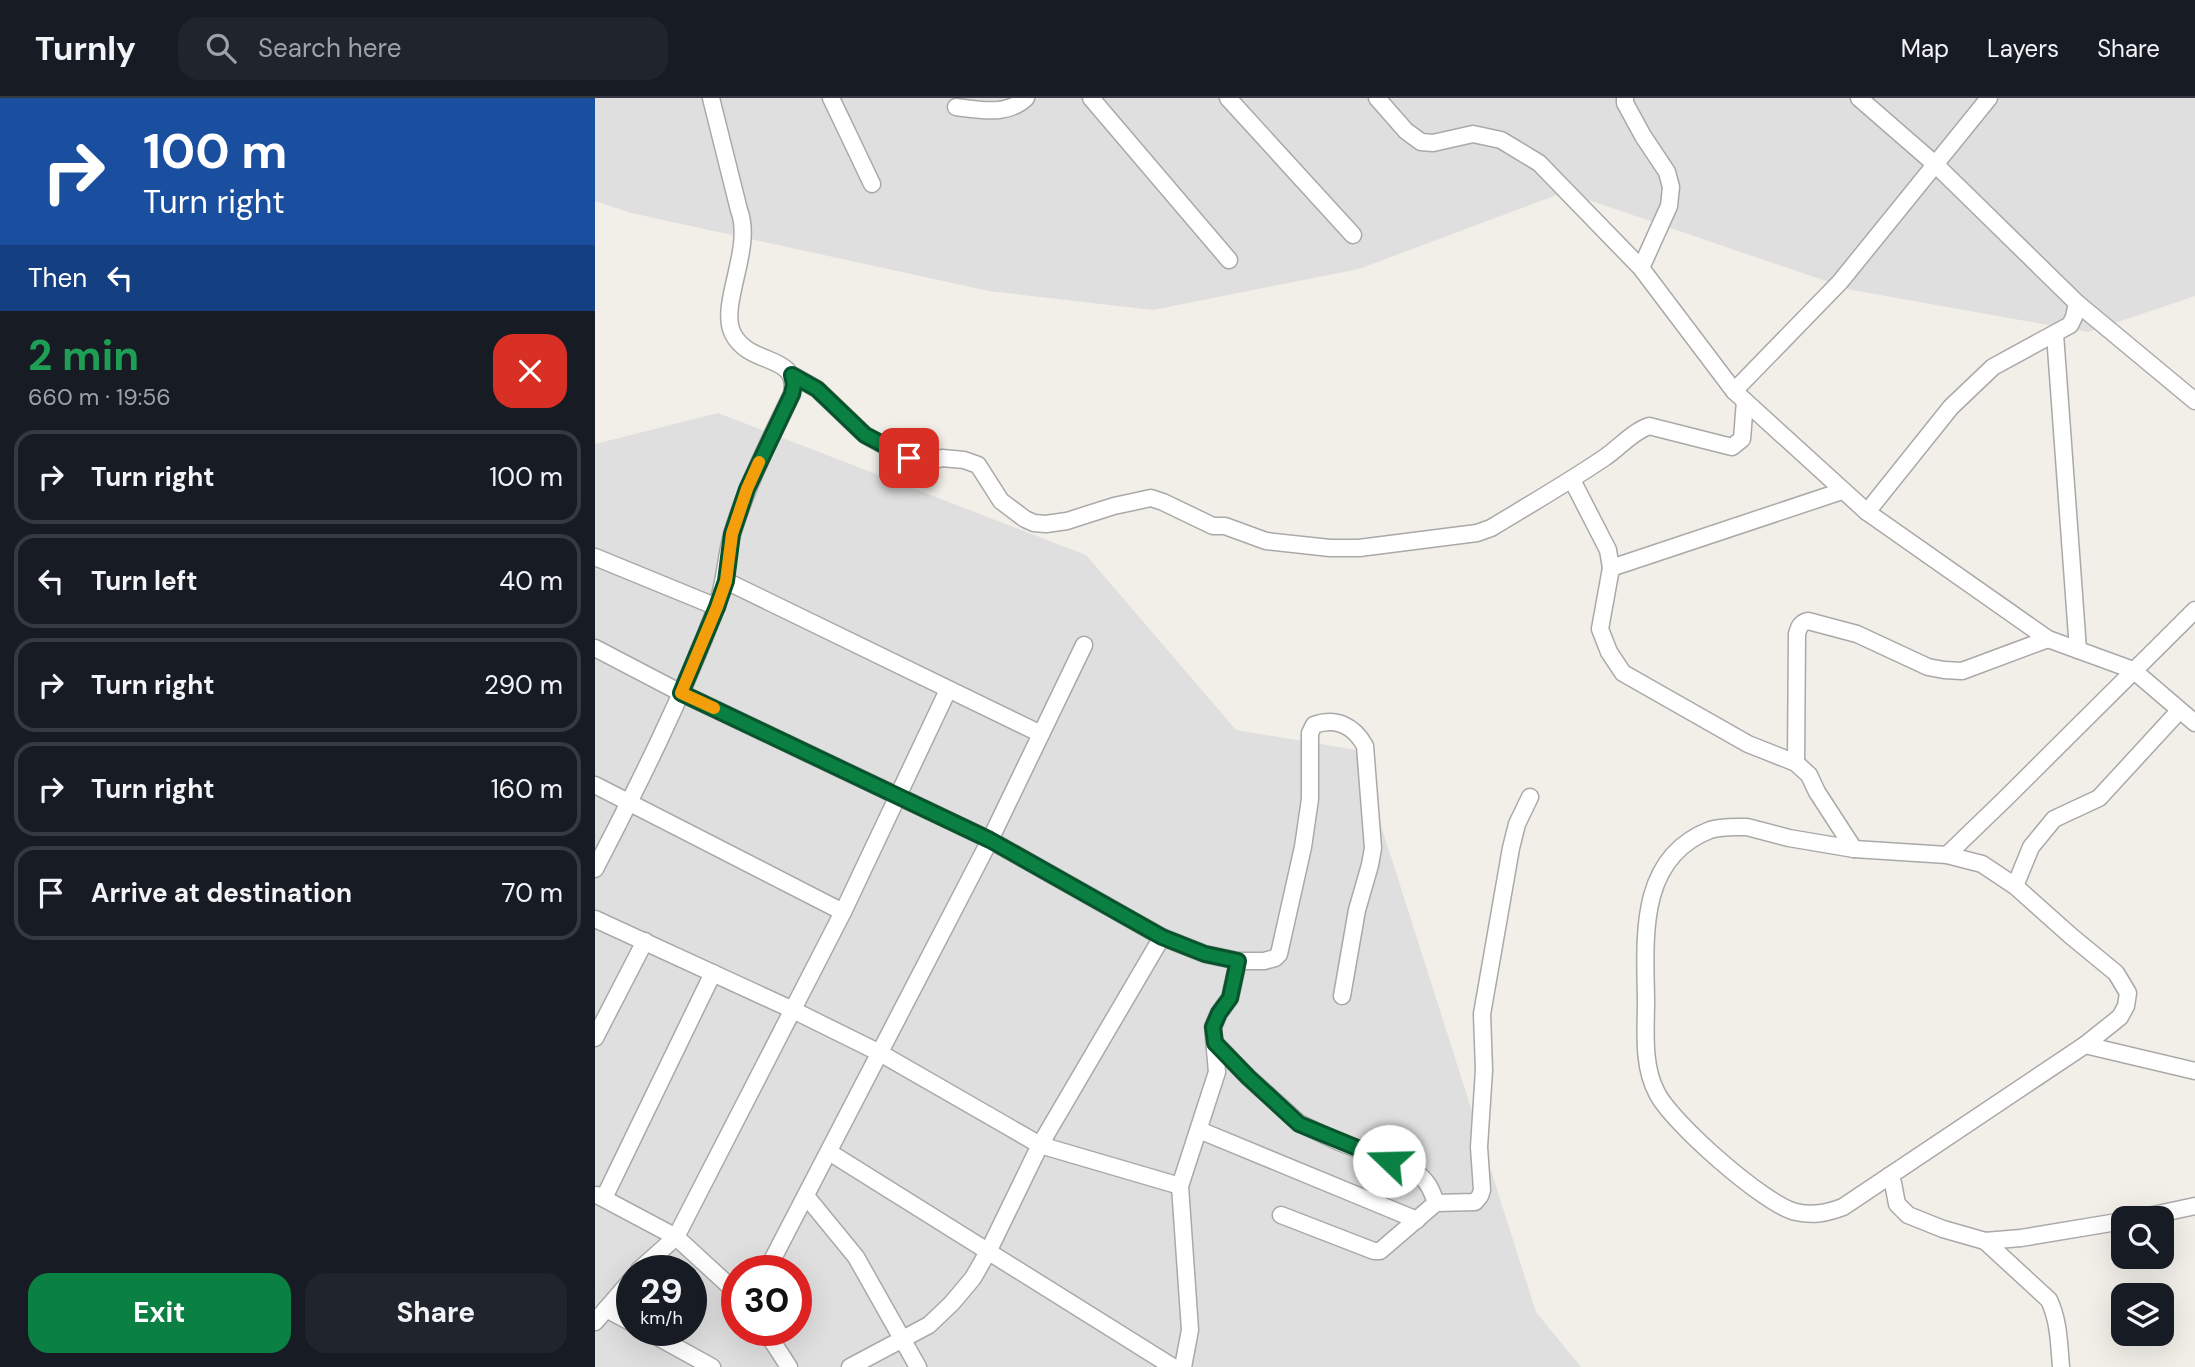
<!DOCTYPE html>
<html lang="en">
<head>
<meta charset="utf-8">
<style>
	:root { --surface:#171b24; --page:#20242c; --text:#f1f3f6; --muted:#9ea1a6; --line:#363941; --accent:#0b8043 }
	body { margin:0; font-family:"DM Sans",sans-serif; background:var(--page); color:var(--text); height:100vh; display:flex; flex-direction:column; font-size:26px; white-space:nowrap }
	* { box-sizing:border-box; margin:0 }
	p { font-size:23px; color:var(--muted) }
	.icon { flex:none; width:38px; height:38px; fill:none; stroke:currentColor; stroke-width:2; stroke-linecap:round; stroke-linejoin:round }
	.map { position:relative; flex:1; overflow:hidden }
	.drawer { display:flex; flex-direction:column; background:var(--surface); width:595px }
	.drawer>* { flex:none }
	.banner { background:#1a4fa0; color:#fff; overflow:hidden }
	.fabs { position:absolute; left:1516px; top:1108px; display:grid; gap:14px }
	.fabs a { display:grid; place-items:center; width:63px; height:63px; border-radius:14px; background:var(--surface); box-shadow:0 7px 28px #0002; font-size:35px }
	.speed { position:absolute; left:21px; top:1157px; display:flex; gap:14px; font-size:35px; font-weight:700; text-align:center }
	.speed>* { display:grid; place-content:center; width:91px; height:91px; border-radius:50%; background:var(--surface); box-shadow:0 7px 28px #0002; line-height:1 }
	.speed small { font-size:18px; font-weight:400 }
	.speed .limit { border:10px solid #d22; background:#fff; color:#111 }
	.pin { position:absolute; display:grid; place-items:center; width:60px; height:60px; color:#fff; margin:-30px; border-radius:14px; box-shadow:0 4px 10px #0006 }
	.me { position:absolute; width:77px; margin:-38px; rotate:291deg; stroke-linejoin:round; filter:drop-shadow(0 0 5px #0008) }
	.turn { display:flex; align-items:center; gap:24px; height:147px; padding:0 28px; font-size:32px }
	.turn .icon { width:91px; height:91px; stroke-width:2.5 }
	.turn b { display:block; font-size:49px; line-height:60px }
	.then { display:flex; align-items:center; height:66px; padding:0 28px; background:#0003; gap:14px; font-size:26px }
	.round { display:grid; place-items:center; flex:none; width:74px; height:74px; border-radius:21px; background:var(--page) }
	.head { display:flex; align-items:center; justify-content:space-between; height:119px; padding:0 28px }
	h1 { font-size:42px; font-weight:700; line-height:52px; color:#1e9e55 }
	.action { display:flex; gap:14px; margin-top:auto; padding:14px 28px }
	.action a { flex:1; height:80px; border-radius:21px; background:var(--accent); color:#fff; font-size:28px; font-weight:700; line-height:80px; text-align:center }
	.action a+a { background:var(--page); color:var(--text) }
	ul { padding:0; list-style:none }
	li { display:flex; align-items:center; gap:21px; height:94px; margin:0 14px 10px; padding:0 14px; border:4px solid var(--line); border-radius:21px }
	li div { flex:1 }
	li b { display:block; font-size:26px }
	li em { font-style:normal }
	header { display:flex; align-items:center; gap:42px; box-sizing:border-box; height:98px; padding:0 35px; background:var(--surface); border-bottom:2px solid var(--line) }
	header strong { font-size:33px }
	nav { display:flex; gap:38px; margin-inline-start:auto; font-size:24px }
	.search { width:490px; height:63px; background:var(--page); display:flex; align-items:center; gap:18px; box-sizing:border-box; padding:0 24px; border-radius:21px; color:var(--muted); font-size:26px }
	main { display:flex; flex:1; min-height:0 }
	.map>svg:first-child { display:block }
	.residential { fill:#e0dfdf; fill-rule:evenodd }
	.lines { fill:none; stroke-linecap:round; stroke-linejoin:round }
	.minor-casing { stroke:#a9a9a9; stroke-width:19 }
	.minor { stroke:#fff; stroke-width:16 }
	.route-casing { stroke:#07532c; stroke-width:18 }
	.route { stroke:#0b8043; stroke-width:12 }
	.slow { stroke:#f59e0b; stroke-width:12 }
</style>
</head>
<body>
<header>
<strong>Turnly</strong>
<div class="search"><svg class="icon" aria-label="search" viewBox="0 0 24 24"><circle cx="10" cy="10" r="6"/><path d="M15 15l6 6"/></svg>Search here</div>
<nav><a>Map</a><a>Layers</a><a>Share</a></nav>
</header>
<main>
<section class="drawer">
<div class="banner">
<div class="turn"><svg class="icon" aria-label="right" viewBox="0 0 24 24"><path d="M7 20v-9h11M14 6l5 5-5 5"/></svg><div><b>100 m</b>Turn right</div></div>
<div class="then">Then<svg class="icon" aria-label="left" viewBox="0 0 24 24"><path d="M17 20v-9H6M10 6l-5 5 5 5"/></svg></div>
</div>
<div class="head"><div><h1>2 min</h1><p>660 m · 19:56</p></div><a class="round" style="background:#d93025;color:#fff"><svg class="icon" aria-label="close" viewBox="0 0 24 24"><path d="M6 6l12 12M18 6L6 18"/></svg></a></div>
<ul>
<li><svg class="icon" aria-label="right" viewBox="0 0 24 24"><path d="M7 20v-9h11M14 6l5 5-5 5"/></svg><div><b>Turn right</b></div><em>100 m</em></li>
<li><svg class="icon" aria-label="left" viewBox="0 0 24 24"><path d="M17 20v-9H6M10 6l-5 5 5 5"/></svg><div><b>Turn left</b></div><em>40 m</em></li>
<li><svg class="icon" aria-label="right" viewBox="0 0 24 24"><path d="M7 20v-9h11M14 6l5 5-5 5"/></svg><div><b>Turn right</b></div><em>290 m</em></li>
<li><svg class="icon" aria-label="right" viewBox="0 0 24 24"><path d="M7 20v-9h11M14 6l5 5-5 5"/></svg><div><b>Turn right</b></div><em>160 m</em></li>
<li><svg class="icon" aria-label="arrive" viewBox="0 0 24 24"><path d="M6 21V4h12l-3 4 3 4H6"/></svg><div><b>Arrive at destination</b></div><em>70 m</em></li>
</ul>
<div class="action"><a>Exit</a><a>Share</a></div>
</section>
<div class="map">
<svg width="1600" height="1269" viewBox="0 0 1600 1269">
	<rect width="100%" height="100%" fill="#f2efe9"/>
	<g class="residential">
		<polygon points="0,0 1600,0 1600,198 1493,234 1257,192 970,94 764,171 558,212 394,193 36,115 0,103"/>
		<path d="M123 315 491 457 641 632 762 652 941 1214 986 1269H0V346ZM37 1172H96V1232H37ZM142 1172H201V1232H142Z"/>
	</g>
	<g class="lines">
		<g class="minor-casing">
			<g id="minor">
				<polyline points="236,0 277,86"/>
				<polyline points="496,0 634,162"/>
				<polyline points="633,0 758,137"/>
				<polyline points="782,0 811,33 826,44 838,45 878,36 906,42 944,65 1046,170 1139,293 1272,414 1453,541 1538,572 1600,625"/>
				<polyline points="1030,0 1030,5 1048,38 1072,74 1076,89 1074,108 1046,170"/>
				<polyline points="1264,0 1341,67 1482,205 1600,303"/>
				<path d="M361 9C385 12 412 18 431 0"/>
				<polyline points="1460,236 1483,552"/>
				<path d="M197 277 222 291 270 337 314 361 332 364 347 360 369 362 383 367 406 403 430 421 439 425 451 426 472 423 519 408 556 400 568 404 618 428H630L671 443 735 450H764L882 435 896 430C934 407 972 385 1009 360 1024 350 1037 334 1054 328L1137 349 1147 341 1150 303"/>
				<polyline points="1139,293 1245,184 1394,0"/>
				<polyline points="977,382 1013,452 1016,470 1005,531 1014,554 1028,575 1153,646 1201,665 1214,677 1222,694 1259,751"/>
				<polyline points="1272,414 1356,309 1398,269 1475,227 1479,219 1482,205"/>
				<polyline points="0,459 122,509"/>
				<polyline points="1016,470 1247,393"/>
				<polyline points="131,483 446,636"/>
				<path d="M0 550 86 595 395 742 567 839 610 856 643 863H669L680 860 684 856 708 749 715 701V635L719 627C741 619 759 628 770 648L778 750 775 767 762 812 747 898"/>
				<path d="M1201 665 1202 536C1204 529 1205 525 1213 523L1262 536 1333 569 1349 572 1367 573 1453 541"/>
				<polyline points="0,687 248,814"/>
				<path d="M1152 729 1194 740 1259 751 1352 757 1387 766 1420 788 1476 838 1521 875 1533 895 1531 908 1525 919 1490 947 1248 1109C1232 1115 1218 1118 1201 1114 1171 1108 1076 1024 1062 995 1047 967 1051 932 1051 902 1050 838 1043 760 1115 732 1126 728 1141 729 1152 729Z"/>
				<polyline points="1352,757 1410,701 1600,512"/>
				<path d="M0 771C44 686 87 600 121 510 131 484 130 459 138 433 153 385 175 341 197 296 205 255 155 269 138 236 123 207 159 151 144 112L116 0"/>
				<polyline points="1420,788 1436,749 1459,721 1504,700 1584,613"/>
				<polyline points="0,821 198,912 285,955 445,1047 585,1088"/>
				<polyline points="0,940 50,843"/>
				<path d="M620 945 653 979 704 1025 744 1044 819 1073C832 1082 836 1090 841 1105"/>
				<polyline points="1490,947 1600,973"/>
				<polyline points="604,1032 822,1122"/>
				<polyline points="234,1054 578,1269"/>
				<polyline points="1294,1078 1298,1085 1302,1106 1313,1117 1348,1131 1390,1143 1426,1140 1528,1123"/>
				<polyline points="2,1097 81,1139 142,1195"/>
				<polyline points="211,1098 261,1159 323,1269"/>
				<polyline points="9,1100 118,875"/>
				<polyline points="686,1117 779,1153 785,1153 841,1105 880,1104 885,1098 887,1092 884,1049 889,972 887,916 916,750 922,726 935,699"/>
				<polyline points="1544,1120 1600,1108"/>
				<path d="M1390 1143 1454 1202C1464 1223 1464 1246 1466 1269"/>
				<polyline points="44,1172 81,1139 248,814 353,592"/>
				<polyline points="172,1172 395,742 489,547"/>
				<polyline points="11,1211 37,1225"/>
				<polyline points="0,1224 37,1181"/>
				<polyline points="50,1232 117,1269"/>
				<polyline points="170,1232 194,1269"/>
				<polyline points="255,1269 334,1227 357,1205 378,1180 394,1152 445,1047 567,839"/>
				<polyline points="588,1269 595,1232 585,1088 622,974 618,929 624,915 635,900 643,863"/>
			</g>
		</g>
		<use href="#minor" class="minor"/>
	</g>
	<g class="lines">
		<g class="route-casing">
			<polyline id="route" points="314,360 270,337 222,291 197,277 199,286 197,296 152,391 137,436 131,483 122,509 86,595 395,742 567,839 610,856 643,863 635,900 624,915 618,929 620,945 653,979 704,1026 794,1063"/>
		</g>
		<use href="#route" class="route"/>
		<polyline class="slow" points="119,610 86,595 122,509 131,483 137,436 152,391 164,364"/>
	</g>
</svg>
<div class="fabs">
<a><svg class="icon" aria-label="search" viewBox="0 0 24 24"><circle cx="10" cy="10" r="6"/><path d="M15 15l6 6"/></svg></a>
<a><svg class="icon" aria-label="layers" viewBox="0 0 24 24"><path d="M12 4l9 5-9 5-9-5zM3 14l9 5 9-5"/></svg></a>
</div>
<div class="speed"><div>29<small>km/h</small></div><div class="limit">30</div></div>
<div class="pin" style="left:314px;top:360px;background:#d93025"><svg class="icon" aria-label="arrive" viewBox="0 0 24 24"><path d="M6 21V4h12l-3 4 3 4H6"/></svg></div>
<svg class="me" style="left:794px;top:1063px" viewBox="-20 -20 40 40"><circle r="19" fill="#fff"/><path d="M0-13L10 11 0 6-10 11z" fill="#0b8043"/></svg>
</div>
</main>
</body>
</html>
